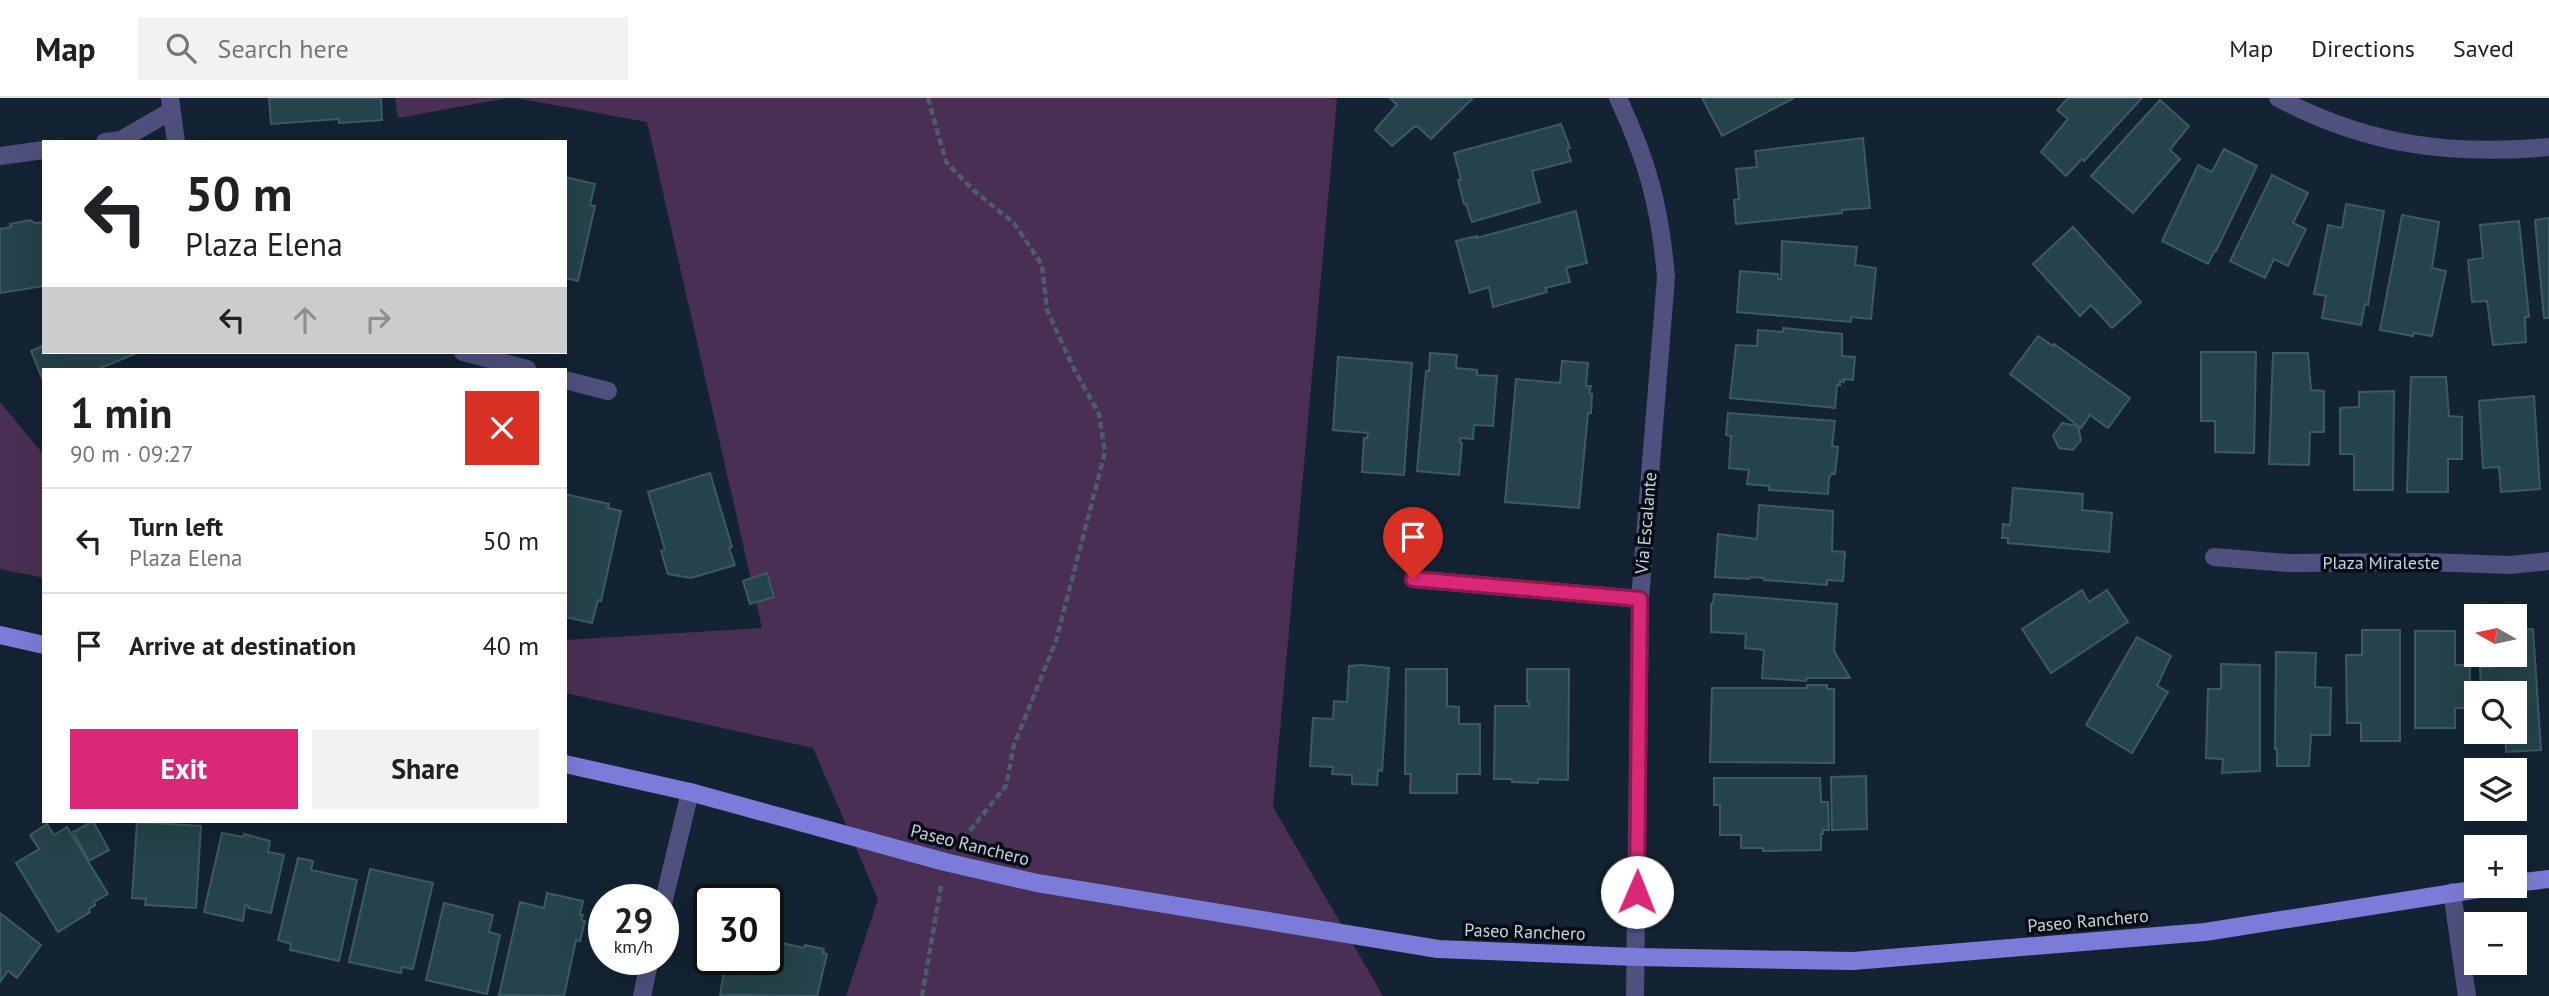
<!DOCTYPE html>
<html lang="en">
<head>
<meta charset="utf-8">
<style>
	:root { --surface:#fff; --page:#f2f2f2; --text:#202124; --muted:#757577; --line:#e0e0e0; --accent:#db2777 }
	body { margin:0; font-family:"PT Sans",sans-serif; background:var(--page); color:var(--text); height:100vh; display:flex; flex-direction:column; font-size:26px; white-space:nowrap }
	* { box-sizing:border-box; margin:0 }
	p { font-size:23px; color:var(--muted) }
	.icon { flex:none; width:38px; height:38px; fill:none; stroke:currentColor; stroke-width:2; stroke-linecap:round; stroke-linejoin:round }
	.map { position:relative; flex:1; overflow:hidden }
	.sheet { position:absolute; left:42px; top:270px; width:525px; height:455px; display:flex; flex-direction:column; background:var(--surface); border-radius:0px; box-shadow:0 7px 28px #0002 }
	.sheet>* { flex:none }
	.top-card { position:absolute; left:42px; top:42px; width:525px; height:214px; border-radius:0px; box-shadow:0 7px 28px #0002; background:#fff; color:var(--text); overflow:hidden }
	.needle { width:46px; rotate:279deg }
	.fabs { position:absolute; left:2464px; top:506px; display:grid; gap:14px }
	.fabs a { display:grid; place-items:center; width:63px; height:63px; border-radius:0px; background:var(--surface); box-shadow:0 7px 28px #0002; font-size:35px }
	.speed { position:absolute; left:588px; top:786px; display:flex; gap:14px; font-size:35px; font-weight:700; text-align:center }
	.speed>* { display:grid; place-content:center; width:91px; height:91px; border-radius:50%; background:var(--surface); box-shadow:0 7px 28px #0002; line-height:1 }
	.speed small { font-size:18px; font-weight:400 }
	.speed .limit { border:4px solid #111; border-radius:10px; background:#fff; color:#111 }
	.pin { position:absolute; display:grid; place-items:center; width:60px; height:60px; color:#fff; margin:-72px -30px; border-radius:50% 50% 50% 0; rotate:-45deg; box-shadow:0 0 7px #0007 }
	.pin .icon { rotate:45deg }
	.me { position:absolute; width:77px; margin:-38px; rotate:1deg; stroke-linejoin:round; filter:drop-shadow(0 0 5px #0008) }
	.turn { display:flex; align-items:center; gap:24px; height:147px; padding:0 28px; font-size:32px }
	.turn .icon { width:91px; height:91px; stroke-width:2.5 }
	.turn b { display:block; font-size:49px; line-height:60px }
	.lanes { display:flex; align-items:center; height:66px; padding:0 28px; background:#0003; justify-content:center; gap:35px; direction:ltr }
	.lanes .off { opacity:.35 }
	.round { display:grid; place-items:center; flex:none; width:74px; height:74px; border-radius:0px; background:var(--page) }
	.head { display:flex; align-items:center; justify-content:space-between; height:119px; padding:0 28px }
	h1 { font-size:42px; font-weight:800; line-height:52px }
	.cta { display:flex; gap:14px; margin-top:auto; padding:14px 28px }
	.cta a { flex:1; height:80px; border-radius:0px; background:var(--accent); color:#fff; font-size:28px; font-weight:800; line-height:80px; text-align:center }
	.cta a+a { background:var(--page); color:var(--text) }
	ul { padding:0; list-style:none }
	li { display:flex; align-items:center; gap:21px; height:105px; padding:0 28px; border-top:2px solid var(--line) }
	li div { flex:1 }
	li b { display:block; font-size:26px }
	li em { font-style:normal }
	header { display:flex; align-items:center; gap:42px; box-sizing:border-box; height:98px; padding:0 35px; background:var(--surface); border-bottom:2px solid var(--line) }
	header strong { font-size:33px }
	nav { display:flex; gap:38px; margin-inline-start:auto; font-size:24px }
	.search { width:490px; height:63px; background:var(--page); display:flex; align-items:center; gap:18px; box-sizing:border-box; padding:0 24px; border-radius:0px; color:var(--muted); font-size:26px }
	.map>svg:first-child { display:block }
	.green { fill:#4a2f54 }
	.building { fill:#25434a; stroke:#3c5a62; stroke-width:2 }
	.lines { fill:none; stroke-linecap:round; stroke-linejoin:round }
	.path { stroke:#4e5c6a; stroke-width:4.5; stroke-dasharray:7 3.5; stroke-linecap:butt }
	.minor { stroke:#4f507d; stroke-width:18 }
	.major { stroke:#7d7bd9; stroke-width:18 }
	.route-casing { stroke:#8e194d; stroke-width:18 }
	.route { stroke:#db2777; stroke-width:12 }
	.labels { text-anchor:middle; stroke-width:7; stroke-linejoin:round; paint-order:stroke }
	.street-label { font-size:18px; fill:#c8d2dd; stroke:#060c13 }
</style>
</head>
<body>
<header>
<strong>Map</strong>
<div class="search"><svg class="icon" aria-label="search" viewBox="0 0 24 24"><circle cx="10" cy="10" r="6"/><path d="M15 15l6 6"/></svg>Search here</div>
<nav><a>Map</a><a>Directions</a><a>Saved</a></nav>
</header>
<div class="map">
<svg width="2549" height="898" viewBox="0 0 2549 898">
	<rect width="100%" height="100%" fill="#132333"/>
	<g class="green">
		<polygon points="395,0 508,0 398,20"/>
		<polygon points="516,0 1333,0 1337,2 1273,709 1383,898 846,898 878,801 813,650 565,595 565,542 762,530 647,24"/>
		<polygon points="0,304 44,357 44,480 0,471"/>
	</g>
	<g class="building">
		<polygon points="269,0 381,0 382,22 339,25 339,21 271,26"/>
		<polygon points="1390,0 1471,0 1472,1 1431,41 1417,28 1414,29 1392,48 1375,32 1397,7"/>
		<polygon points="1702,0 1794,0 1722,38"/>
		<polygon points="2068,0 2142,0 2084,63 2082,61 2066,78 2041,54 2068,21 2057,12"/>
		<polygon points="2160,2 2189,28 2170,52 2180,61 2133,115 2091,78"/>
		<polygon points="1561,26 1570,50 1567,51 1571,63 1532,73 1540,104 1472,124 1466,106 1464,106 1458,82 1461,81 1454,55"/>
		<polygon points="1863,40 1870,110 1842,112 1842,115 1736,126 1734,102 1739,101 1736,71 1757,69 1755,53"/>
		<polygon points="2224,51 2257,68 2216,153 2215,152 2208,166 2162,143 2198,67 2212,74"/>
		<polygon points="2272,77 2308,95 2293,125 2306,131 2288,168 2274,161 2265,180 2230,163"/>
		<polygon points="565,79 595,86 590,107 595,108 578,183 565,180"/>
		<polygon points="2346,106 2384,113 2368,207 2365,206 2361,227 2322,220 2326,198 2314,196 2328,127 2342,130"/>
		<polygon points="1576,113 1587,165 1566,170 1570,184 1545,190 1547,194 1493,209 1489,189 1470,195 1456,143 1477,138 1477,140"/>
		<polygon points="2402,117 2439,124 2432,170 2446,173 2432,238 2414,235 2413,238 2380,232"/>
		<polygon points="2549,120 2549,220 2544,220 2535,122"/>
		<polygon points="30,122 35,125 44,124 44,188 0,195 0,131 11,129 10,126"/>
		<polygon points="2519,123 2529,219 2525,219 2526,244 2493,247 2487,203 2472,204 2468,162 2483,160 2480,127"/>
		<polygon points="2073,129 2141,204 2112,230 2091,207 2080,218 2033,166"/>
		<polygon points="1782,143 1857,149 1855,167 1876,170 1871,221 1851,219 1851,224 1737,214 1740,173 1778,176 1778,181 1781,181"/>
		<polygon points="1783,230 1842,236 1842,258 1855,259 1853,282 1844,281 1844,284 1840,283 1840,287 1837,287 1835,310 1730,300 1736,247 1757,248 1758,232 1783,234"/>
		<polygon points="2038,238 2053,248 2054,246 2130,300 2108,330 2090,317 2081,330 2010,276"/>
		<polygon points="44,247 44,254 134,254 135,256 98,271 44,271 44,285 31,253"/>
		<polygon points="2201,254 2256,254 2254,355 2215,354 2215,323 2201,323"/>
		<polygon points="1430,255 1457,257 1456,270 1477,272 1477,277 1497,278 1493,328 1474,327 1473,341 1460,340 1460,344 1462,345 1459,377 1417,373 1426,273 1429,273"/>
		<polygon points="2273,255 2308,255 2311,292 2324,293 2324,334 2310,334 2309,367 2269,366"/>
		<polygon points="1338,259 1412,265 1404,377 1362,374 1364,340 1367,340 1368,335 1333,332"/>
		<polygon points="1562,263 1588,265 1586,288 1591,288 1589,295 1592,296 1591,315 1588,315 1579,410 1505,404 1516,281 1560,285"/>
		<polygon points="2411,279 2446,279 2449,318 2462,319 2462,361 2448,361 2448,394 2407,394"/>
		<polygon points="2394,293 2393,392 2354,392 2354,356 2340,356 2340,310 2359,309 2359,294"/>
		<polygon points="2534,298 2540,391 2501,394 2499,369 2483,370 2479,303"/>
		<polygon points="1728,315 1835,323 1832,348 1838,349 1835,376 1831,376 1829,380 1828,396 1769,392 1769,388 1747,386 1749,372 1729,370 1731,338 1726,337"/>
		<polygon points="2062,325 2078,328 2081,342 2073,352 2059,350 2053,338"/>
		<polygon points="710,375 732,449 729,450 735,467 691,480 668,476 661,453 665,452 648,394"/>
		<polygon points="2013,390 2083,396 2082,412 2112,415 2109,454 2008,445 2008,440 2002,440 2003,426 2010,427"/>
		<polygon points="565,396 609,406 608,410 621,413 601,503 598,502 592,525 565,519"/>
		<polygon points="1759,407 1833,413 1832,453 1845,454 1843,483 1827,482 1827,487 1764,482 1764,480 1750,479 1749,481 1715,479 1718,436 1757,441"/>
		<polygon points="767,475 774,499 750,506 743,483"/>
		<polygon points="2082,492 2089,504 2107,492 2128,524 2051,575 2022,531"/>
		<polygon points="1714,496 1837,506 1834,553 1850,580 1807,580 1806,583 1762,580 1764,552 1745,550 1746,536 1711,534 1711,506 1713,506"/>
		<polygon points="2533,531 2541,652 2506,654 2505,634 2515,634 2515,595 2481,595 2480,569 2493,569 2492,556 2515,556 2515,532"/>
		<polygon points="2362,532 2400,532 2400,643 2361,643 2361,625 2347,625 2346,557 2362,557"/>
		<polygon points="2415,533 2455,533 2455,567 2470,567 2469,610 2455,610 2455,630 2415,630"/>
		<polygon points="2137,539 2171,558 2157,588 2168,594 2132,655 2086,627"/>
		<polygon points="2276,554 2316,555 2315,589 2331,590 2330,637 2311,637 2309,668 2277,668 2277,651 2275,651"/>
		<polygon points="2221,566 2260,567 2260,673 2222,675 2223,661 2206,660 2208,591 2221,591"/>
		<polygon points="1361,567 1389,570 1382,673 1378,672 1377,687 1352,686 1352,677 1332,676 1333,669 1310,668 1313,620 1333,621 1334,603 1347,604 1349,568"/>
		<polygon points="1406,571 1447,571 1447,608 1459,609 1459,626 1480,626 1480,676 1457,676 1457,695 1410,695 1411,676 1405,676"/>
		<polygon points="1527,571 1569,571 1568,682 1538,681 1538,685 1512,684 1512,681 1494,681 1495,608 1529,608 1529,604 1527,604"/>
		<polygon points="1807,587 1827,587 1827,591 1834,591 1834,665 1710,664 1712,590 1807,590"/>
		<polygon points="1866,678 1867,731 1832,732 1831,679"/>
		<polygon points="1714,680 1820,680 1821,704 1828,704 1829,732 1823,732 1823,736 1821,736 1821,752 1763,753 1763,750 1741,750 1741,737 1720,737 1720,707 1714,707"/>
		<polygon points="93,723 109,752 89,763 73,734"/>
		<polygon points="137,724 201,728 196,810 145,807 146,801 132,800"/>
		<polygon points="47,726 54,737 67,729 108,796 94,804 95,807 89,811 90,814 58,834 16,765 39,751 30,737"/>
		<polygon points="222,735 243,739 244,736 270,743 268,754 284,757 271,815 248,810 249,808 245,807 243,823 204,814"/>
		<polygon points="298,760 313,763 311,772 357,782 339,863 290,852 291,846 278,842"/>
		<polygon points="370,771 433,785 413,871 402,869 401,875 349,864"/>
		<polygon points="547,795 583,803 580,817 583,817 581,822 585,823 580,843 576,842 564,898 499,897 520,804 544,810"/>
		<polygon points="444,805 493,817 489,834 500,837 487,896 426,882"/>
		<polygon points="0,815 41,847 17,880 8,873 0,884"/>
		<polygon points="768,842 804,850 805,847 824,851 823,855 827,856 817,898 720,897 726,861 768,861"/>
	</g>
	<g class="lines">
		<g class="path">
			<polyline points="928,0 946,64 973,92 1014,125 1042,167 1047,212 1074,271 1099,316 1105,354 1056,543 1014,647 1006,688 963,741"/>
			<polyline points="922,898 941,788"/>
		</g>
		<g class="minor">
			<polyline points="170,0 176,44"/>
			<path d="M1618 0C1648 64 1660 109 1666 179L1640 501 1635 898"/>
			<path d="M2278 0C2368 47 2449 58 2549 49"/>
			<polyline points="105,44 121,42 171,13"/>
			<polyline points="0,58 44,52"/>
			<polyline points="463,254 527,271"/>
			<polyline points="565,282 608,293"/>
			<polyline points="2214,459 2288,465 2425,464 2510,467 2549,463"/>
			<polyline points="1413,481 1640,501"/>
			<polyline points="2452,794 2467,898"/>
			<polyline points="663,806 690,694"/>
			<polyline points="642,898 650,861"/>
		</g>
		<g class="major">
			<polyline points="0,537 44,547"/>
			<polyline points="565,666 690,694 945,764 1037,785 1438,851 1635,859 1853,863 2205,834 2498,788"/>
			<polyline points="2515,785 2549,781"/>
		</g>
	</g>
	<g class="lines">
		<g class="route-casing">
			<polyline id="route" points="1413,481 1640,501 1637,794"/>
		</g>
		<use href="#route" class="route"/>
	</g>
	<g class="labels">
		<g class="street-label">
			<text transform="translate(1646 425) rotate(-85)" y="6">Via Escalante</text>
			<text x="2381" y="471">Plaza Miraleste</text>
			<text transform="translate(970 747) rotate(14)" y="6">Paseo Ranchero</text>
			<text transform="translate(2088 823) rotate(-5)" y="6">Paseo Ranchero</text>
			<text transform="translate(1525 834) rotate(2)" y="6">Paseo Ranchero</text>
		</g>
	</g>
</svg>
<div class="fabs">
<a><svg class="needle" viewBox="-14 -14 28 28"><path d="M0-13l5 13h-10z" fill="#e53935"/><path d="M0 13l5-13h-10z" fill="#757577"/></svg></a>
<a><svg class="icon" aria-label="search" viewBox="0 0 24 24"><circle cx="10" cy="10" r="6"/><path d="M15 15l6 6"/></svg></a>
<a><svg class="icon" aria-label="layers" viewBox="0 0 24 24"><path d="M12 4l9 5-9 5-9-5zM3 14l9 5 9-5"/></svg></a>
<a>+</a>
<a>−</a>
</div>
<div class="speed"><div>29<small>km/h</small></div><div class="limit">30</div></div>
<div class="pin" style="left:1413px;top:481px;background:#d93025"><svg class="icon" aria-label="arrive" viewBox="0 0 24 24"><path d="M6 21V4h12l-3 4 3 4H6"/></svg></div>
<svg class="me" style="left:1637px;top:794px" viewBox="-20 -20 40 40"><circle r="19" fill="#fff"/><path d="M0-13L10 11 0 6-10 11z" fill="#db2777"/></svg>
<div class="top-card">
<div class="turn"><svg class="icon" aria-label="left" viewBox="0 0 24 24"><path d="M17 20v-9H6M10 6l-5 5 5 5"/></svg><div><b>50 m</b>Plaza Elena</div></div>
<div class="lanes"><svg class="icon" aria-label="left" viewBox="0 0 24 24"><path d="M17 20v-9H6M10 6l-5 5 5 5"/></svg><svg class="icon off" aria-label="ahead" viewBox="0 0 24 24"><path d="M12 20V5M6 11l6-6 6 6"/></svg><svg class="icon off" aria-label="right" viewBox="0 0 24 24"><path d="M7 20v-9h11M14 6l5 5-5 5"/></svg></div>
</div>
<section class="sheet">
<div class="head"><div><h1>1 min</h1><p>90 m · 09:27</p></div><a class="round" style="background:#d93025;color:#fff"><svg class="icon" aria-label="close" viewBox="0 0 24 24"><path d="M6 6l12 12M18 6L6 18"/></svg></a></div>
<ul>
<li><svg class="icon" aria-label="left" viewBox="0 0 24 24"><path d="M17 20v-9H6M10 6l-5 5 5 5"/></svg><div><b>Turn left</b><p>Plaza Elena</p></div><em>50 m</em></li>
<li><svg class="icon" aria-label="arrive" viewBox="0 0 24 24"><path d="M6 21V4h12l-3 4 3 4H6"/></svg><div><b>Arrive at destination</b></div><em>40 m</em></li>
</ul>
<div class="cta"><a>Exit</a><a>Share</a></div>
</section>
</div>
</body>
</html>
